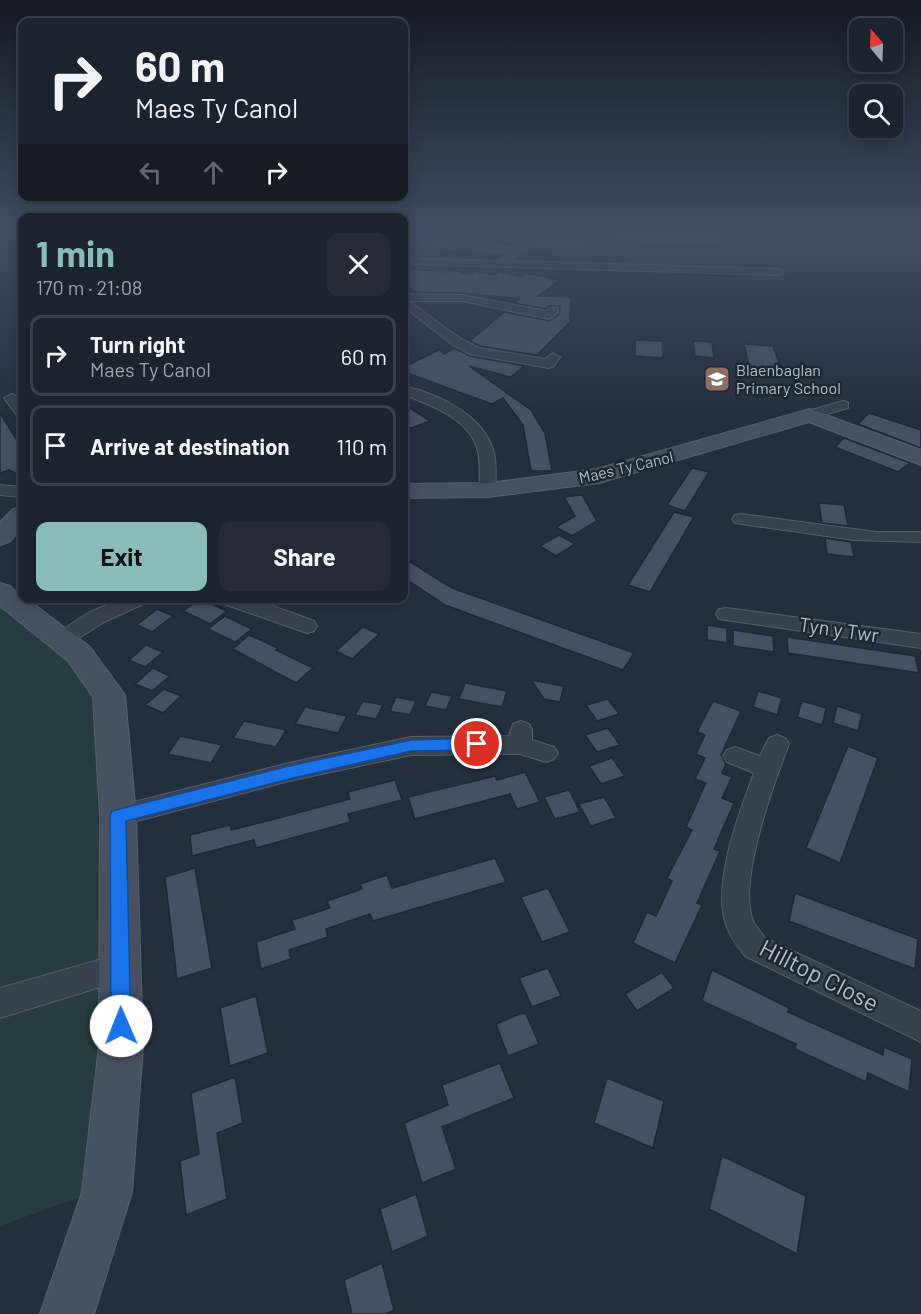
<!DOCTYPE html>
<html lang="en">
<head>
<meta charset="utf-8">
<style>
	:root { --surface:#1b232e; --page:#242b36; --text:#f1f3f6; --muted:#a0a4aa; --line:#39404a; --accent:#8bbbb9 }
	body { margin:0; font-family:Barlow,sans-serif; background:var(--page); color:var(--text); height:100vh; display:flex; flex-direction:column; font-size:22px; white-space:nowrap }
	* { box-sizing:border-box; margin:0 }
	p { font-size:20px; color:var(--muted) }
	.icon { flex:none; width:33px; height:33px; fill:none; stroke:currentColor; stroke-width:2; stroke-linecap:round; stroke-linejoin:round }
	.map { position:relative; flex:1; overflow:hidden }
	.sheet { position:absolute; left:18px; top:213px; width:390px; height:390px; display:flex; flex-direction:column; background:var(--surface); border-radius:12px; box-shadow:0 3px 15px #0003,0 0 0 2px var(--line) }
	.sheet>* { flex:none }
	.banner { position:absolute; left:18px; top:18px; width:390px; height:183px; border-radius:12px; box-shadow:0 3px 15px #0003,0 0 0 2px var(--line); background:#1b232e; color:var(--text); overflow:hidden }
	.needle { width:39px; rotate:341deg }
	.tools { position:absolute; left:849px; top:18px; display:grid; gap:12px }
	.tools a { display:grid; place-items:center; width:54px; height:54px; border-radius:12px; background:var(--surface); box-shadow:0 3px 15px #0003,0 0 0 2px var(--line); font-size:30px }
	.pin { position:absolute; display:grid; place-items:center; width:51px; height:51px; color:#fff; margin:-26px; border:3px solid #fff; border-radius:50%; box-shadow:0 2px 6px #0007 }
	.me { position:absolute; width:66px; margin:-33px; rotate:359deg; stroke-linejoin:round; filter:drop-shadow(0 0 4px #0008) }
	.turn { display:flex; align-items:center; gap:21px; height:126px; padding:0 18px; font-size:27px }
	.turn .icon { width:78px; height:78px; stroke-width:2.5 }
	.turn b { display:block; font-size:42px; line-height:51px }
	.lanes { display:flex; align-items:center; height:57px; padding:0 18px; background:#0003; justify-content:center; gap:30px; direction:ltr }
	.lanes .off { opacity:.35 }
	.round { display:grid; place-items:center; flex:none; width:63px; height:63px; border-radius:12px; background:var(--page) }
	.head { display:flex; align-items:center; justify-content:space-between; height:102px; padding:0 18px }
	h1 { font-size:36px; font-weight:700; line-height:45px; color:var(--accent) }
	.primary-button { display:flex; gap:12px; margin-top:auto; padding:12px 18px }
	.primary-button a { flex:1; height:69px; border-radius:12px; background:var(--accent); color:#111; font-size:24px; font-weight:700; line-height:69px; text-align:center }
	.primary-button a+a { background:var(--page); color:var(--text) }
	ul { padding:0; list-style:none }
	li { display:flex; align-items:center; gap:18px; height:81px; margin:0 12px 9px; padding:0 6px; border:3px solid var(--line); border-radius:12px }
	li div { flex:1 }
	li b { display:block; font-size:22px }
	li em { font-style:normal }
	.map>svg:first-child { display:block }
	.green { fill:#263c3f }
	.building { fill:#455162; stroke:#1f2835; stroke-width:1.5 }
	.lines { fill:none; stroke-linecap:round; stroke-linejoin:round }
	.street-casing { stroke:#565f6c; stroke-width:2 }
	.secondary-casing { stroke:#565f6c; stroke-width:2 }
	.street { fill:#38414e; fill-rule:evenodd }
	.secondary { fill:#465061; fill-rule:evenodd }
	.route { fill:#1a73e8; stroke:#114b97; stroke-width:1.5 }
	.labels { text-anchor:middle; stroke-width:5; stroke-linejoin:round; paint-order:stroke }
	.far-poi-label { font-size:16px; fill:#b4bcc9; stroke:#1d2633; text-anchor:start }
	.far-street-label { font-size:16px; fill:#b4bcc9; stroke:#1d2633 }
	.street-label { font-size:20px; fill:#b4bcc9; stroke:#1d2633 }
	.near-street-label { font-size:24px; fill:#b4bcc9; stroke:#1d2633 }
</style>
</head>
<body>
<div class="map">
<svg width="921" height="1314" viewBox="0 0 921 1314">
	<rect width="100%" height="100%" fill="#242f3e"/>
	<polygon class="green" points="0,607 69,657 95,696 103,1036 89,1194 0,1226"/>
	<g class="building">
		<polygon points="404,268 444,272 449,269 470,274 475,271 494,275 499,272 521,277 526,273 560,280 538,296 571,297 570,322 537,355 480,346 470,341 504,312 550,321 559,314 560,306 550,306 546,309 514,303 519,299 462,293 415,292 404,283"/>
		<polygon points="635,340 662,341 663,358 635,356"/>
		<polygon points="693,341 712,342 714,358 695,356"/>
		<polygon points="744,344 773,346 782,372 750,370"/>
		<polygon points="454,348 470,356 524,366 511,377 469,366 531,410 545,433 552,471 531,471 523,425 503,398 492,404 404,372 404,367 439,350 444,354"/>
		<polygon points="404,404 430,421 411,428 404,423"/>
		<polygon points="0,413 22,448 22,477 9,470 0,473"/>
		<polygon points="869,413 921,430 921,448 858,424"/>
		<polygon points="844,438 910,463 898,472 835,447"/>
		<polygon points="692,468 709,472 685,511 667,505"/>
		<polygon points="582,495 597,521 572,536 556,527 575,516 564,497"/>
		<polygon points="819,503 844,505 848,526 822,523"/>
		<polygon points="674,512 694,517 650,592 628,585"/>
		<polygon points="559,535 575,544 556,556 540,546"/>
		<polygon points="825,538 851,542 854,557 827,554"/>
		<polygon points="404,558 452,588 634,653 623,670 445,605 404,578"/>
		<polygon points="200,599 227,611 210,624 183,611"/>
		<polygon points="157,609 173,616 152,632 137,625"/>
		<polygon points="225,616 252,629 235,642 208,629"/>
		<polygon points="707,625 727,628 727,643 707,640"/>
		<polygon points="363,627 379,634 352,659 336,651"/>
		<polygon points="733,630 773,636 774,652 733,646"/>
		<polygon points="249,635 278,648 276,650 313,668 296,683 233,649"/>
		<polygon points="787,637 915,656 919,673 788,653"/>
		<polygon points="146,645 163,652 145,667 129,660"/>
		<polygon points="153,668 170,676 152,691 135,684"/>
		<polygon points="531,680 564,686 560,702 544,699"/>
		<polygon points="465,683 507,691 502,707 459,699"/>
		<polygon points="164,689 181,696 163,713 145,705"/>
		<polygon points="758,691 782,698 777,715 753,707"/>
		<polygon points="431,692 452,696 446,710 425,706"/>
		<polygon points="396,697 416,701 410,715 390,711"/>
		<polygon points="608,699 619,714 597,721 586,705"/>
		<polygon points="363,701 383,705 376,719 355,715"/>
		<polygon points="713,701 741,711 721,755 726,764 722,773 732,777 722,798 734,803 714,849 720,851 697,903 702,905 675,963 633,943 647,912 656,916 672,881 667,878 692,830 686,827 706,783 695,779 705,758 696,754 705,735 697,732"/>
		<polygon points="802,701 826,708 822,725 797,717"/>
		<polygon points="837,706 862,714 858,731 833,723"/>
		<polygon points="305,707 347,716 338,733 295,724"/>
		<polygon points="244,721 286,730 276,747 233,738"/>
		<polygon points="608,728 620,745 597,752 585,735"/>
		<polygon points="180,736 222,745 211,763 168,754"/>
		<polygon points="848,746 878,758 840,863 806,848"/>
		<polygon points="612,758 625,776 601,784 589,766"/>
		<polygon points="525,772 540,802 517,809 510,794 415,819 408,797 495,776 497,780"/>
		<polygon points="395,780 402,800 348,814 350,822 256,848 254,840 192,856 190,835 230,825 231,830 286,816 350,799 348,792"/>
		<polygon points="569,790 580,812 555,819 544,797"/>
		<polygon points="604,797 616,818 591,826 579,804"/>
		<polygon points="495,858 506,882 373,921 370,914 326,929 328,937 289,950 291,959 261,969 256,942 295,929 292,920 330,908 327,901 362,889 360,884 387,875 392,888"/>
		<polygon points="195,868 212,968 177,979 165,877"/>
		<polygon points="548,888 570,932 542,942 521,897"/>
		<polygon points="795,893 918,939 915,969 789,921"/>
		<polygon points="548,968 561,996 532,1007 519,978"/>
		<polygon points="712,970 789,1008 788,1012 883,1055 884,1047 912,1059 909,1092 868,1073 866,1082 795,1049 796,1044 702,1001"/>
		<polygon points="662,972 674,988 637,1011 625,994"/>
		<polygon points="256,996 268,1053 230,1066 220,1008"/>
		<polygon points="525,1012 539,1044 508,1056 496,1024"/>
		<polygon points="500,1063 514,1098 442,1127 456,1169 422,1183 404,1123 448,1105 442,1085"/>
		<polygon points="235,1077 243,1123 217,1133 227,1199 186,1215 180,1161 199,1154 191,1093"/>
		<polygon points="607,1078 664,1101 653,1148 594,1123"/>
		<polygon points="722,1156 806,1196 797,1254 709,1209"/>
		<polygon points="416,1194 428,1236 392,1252 380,1209"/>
		<polygon points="382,1263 394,1310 385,1314 352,1314 344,1280"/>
	</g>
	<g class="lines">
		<g class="street-casing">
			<g id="street">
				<polygon points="719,236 724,239 722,241 534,248 516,253 512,261 780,269 785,272 780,275 404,264 404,258 502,261 506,253 404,244 404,238 512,248 534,242"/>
				<polygon points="404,294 462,295 547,311 550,308 558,308 558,312 550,319 462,301 409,301 461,339 479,348 545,359 553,353 560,357 553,367 548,368 470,354 453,345 404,307"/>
				<path d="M404 386C438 394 485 415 494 453 497 465 495 478 496 490L494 494 488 495 480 490C479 478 481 464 478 452 471 419 432 406 404 395Z"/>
				<path d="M11 394C23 397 22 407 22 417L17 416 4 398Z"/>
				<polygon points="843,401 848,402 848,408 810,419 803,415 805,412"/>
				<polygon points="0,485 22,487 22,497 0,495"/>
				<polygon points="741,514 876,532 921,532 921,542 854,540 735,523 732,519 735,515"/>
				<polygon points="123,598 150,598 148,602 104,622 68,645 54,645 51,640 54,635 90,612"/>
				<polygon points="216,598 251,598 314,621 317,626 314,631 307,633 218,602"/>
				<polygon points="726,608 921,634 921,648 719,619 716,614 719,609"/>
				<polygon points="521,721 529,724 532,730 532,740 554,747 558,753 554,759 546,762 520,754 411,755 289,781 118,826 109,823 105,816 109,809 118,806 289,763 411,737 509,736 513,724"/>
				<path d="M777 735 785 738 789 744C774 783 736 885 754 923 757 928 762 933 765 938L921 1011V1042L745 956C738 947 730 937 726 925 712 882 739 814 754 773L727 762 723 756 727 750 735 747 760 756 769 738Z"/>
				<polygon points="120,954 130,958 135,968 130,978 0,1018 0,988"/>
			</g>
		</g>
		<g class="secondary-casing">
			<g id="secondary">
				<polygon points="810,409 921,450 921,465 809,422 599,483 488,497 404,498 404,484 488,483 597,469"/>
				<polygon points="22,507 22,528 9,542 0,545 0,522 13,509"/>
				<polygon points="0,583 10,586 22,598 26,598 90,647 125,695 136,816 143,1046 132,1192 94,1314 40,1314 82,1192 99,1046 100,816 93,697 68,661 0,606"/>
			</g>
		</g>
		<use href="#street" class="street"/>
		<use href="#secondary" class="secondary"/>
	</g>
	<linearGradient id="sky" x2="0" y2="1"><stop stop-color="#141a22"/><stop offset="0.56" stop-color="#3f4d63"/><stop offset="1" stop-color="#3f4d63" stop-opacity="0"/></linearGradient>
	<rect width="921" height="415" fill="url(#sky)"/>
	<polygon class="route" points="477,738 484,744 477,750 411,751 289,779 126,821 131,1026 128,1033 121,1036 114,1033 111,1026 110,816 112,811 289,766 411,740"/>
	<defs>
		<g id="school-square" transform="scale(1.35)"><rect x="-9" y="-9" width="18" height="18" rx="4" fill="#8d6e63" stroke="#1d2633"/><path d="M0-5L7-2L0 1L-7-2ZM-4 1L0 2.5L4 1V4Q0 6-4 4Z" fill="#fff"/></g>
	</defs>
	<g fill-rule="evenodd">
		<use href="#school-square" x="717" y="379"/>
	</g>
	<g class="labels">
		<g class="far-poi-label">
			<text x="736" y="376">Blaenbaglan<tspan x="736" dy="18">Primary School</tspan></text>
		</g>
		<g class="far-street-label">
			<text transform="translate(626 467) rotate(-13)" y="6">Maes Ty Canol</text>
		</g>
		<g class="street-label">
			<text transform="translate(839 630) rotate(8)" y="7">Tyn y Twr</text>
		</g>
		<g class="near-street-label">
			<text transform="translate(819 976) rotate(27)" y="8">Hilltop Close</text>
		</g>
	</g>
</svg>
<div class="tools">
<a><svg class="needle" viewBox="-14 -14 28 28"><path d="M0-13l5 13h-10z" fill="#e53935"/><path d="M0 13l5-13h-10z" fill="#a0a4aa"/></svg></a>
<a><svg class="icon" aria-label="search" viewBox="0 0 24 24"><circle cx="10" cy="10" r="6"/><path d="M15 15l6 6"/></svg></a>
</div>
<div class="pin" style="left:477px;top:744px;background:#d93025"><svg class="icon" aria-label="arrive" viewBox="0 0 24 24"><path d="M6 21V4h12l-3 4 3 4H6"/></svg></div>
<svg class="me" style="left:121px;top:1026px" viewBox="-20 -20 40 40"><circle r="19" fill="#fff"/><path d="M0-13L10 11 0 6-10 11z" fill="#1a73e8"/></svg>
<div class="banner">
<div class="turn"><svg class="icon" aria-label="right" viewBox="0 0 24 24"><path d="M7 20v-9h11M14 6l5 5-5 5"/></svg><div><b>60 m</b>Maes Ty Canol</div></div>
<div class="lanes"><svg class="icon off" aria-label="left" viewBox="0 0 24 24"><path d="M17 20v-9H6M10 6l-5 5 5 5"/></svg><svg class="icon off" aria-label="ahead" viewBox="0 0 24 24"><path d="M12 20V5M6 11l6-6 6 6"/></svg><svg class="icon" aria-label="right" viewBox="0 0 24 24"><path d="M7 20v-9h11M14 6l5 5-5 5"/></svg></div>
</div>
<section class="sheet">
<div class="head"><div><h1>1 min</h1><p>170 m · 21:08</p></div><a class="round"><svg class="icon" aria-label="close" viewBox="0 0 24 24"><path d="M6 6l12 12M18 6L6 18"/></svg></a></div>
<ul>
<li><svg class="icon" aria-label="right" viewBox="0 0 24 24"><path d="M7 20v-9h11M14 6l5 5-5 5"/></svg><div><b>Turn right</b><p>Maes Ty Canol</p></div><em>60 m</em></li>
<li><svg class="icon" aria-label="arrive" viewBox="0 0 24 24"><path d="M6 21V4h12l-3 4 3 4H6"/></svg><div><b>Arrive at destination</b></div><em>110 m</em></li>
</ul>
<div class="primary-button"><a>Exit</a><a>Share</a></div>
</section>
</div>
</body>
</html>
